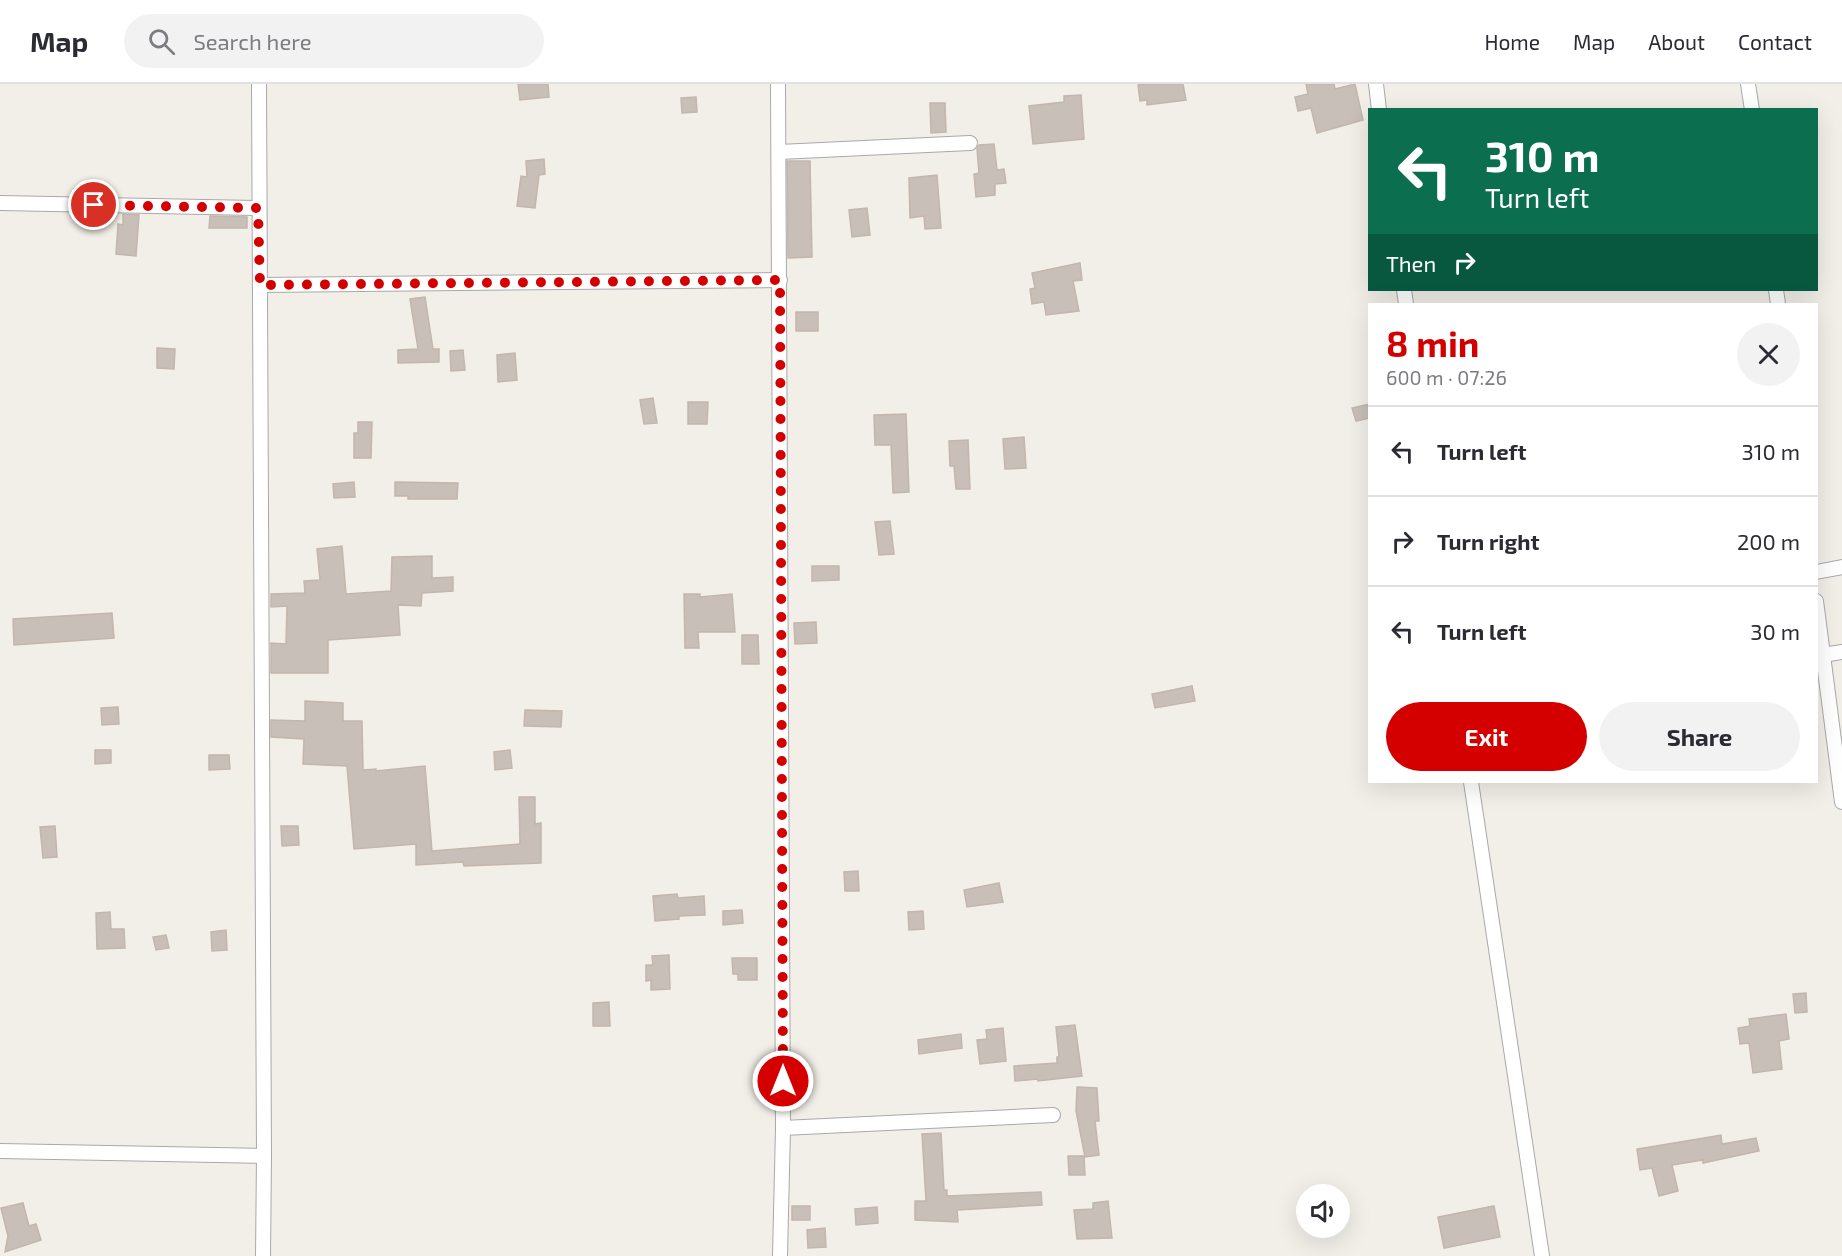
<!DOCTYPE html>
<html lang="en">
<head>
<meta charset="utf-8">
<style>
	:root { --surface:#fff; --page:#f2f2f3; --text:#2b2b33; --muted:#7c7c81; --line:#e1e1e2; --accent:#d40000 }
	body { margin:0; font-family:"Exo 2",sans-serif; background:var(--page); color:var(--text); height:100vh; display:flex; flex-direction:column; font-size:22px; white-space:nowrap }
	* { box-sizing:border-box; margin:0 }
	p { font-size:20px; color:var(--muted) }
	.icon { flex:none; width:33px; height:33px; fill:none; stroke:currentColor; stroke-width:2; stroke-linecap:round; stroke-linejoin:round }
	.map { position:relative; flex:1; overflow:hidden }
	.panel { position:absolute; left:1368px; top:219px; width:450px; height:480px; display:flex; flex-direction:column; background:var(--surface); border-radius:0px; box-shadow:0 6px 24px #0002 }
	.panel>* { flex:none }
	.hud { position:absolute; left:1368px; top:24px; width:450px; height:183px; border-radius:0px; box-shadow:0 6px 24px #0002; background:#0b6e4f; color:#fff; overflow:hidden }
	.tools { position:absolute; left:1296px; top:1100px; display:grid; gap:12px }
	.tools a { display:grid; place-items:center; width:54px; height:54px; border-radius:50%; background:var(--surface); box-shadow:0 6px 24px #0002; font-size:30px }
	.pin { position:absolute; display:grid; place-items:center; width:51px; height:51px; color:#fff; margin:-26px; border:3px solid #fff; border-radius:50%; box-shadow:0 2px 6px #0007 }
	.me { position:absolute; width:66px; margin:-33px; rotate:0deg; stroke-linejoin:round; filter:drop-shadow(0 0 4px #0008) }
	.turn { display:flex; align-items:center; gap:21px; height:126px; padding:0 18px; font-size:27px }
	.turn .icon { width:78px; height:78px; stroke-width:2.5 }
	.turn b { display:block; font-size:42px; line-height:51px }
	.then { display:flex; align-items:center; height:57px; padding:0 18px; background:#0003; gap:12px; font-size:22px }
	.round { display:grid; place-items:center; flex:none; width:63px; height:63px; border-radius:32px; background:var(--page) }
	.head { display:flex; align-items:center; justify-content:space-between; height:102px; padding:0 18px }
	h1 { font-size:36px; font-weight:700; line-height:45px; color:var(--accent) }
	.button { display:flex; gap:12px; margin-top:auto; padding:12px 18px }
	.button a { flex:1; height:69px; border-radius:36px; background:var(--accent); color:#fff; font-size:24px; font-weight:700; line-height:69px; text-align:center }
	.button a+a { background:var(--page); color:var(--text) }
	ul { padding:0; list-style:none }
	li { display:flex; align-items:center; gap:18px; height:90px; padding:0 18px; border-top:2px solid var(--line) }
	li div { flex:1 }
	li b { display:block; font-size:22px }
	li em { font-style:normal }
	header { display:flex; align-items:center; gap:36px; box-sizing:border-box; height:84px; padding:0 30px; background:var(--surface); border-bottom:2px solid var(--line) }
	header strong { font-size:28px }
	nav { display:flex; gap:33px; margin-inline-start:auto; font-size:21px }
	.search { width:420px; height:54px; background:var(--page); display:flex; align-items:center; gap:15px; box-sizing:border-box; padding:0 21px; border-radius:33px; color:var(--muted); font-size:22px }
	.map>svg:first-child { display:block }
	.building { fill:#c7bfb8; stroke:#c4b6ab; stroke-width:1.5 }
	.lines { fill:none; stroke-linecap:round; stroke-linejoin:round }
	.street-casing { stroke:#a9a9a9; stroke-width:16 }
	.street { stroke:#fff; stroke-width:14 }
	.route { stroke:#d40000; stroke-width:10; stroke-dasharray:0 18 }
</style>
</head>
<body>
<header>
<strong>Map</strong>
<div class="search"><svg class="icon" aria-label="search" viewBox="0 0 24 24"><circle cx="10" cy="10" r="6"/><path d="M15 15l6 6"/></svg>Search here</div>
<nav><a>Home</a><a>Map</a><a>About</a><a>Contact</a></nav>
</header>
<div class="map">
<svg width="1842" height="1172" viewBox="0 0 1842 1172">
	<rect width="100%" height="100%" fill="#f2efe9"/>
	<g class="building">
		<polygon points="518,0 548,0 549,13 520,16"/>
		<polygon points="1146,0 1183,0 1186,16 1147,21 1147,16 1140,17 1138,1"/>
		<polygon points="1306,0 1334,0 1335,5 1355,0 1363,36 1317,49 1311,24 1298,27 1295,13 1308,10"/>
		<polygon points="1081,11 1084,55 1033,60 1029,22 1064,18 1064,12"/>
		<polygon points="696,13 697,28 682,29 681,14"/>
		<polygon points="930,19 945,19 946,48 931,49"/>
		<polygon points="994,60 997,86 1004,85 1006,99 995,100 995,111 976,113 974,90 979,89 977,65 979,61"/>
		<polygon points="544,75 545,90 539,91 535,124 517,122 521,92 527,93 526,77"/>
		<polygon points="787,77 810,77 812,173 788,174"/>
		<polygon points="937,91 941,144 925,145 924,132 910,134 909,94"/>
		<polygon points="867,124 870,151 852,153 849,126"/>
		<polygon points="123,130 139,131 136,172 116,170 118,140 123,141"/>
		<polygon points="210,132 247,133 247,144 209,144"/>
		<polygon points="1080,179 1082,196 1073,197 1079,227 1046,231 1044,218 1032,220 1030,205 1035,204 1032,189"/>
		<polygon points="425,213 433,265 439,265 439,278 398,279 398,266 418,265 410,215"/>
		<rect x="796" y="228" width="22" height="19"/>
		<polygon points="157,264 175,265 174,285 157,284"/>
		<polygon points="463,266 465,286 451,287 450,267"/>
		<polygon points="515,269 517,296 498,298 497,271"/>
		<polygon points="653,314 657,339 644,340 640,316"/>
		<polygon points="688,318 708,318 707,340 688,340"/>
		<polygon points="1370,320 1370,334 1356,337 1352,324"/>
		<polygon points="906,330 909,408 893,409 891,361 875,361 874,331"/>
		<polygon points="358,338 372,338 371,374 354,374 354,349 358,349"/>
		<polygon points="1024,353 1026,384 1005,385 1003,355"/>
		<polygon points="968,356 970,405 956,405 954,382 950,382 949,357"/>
		<polygon points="354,398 355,413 334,414 333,400"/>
		<polygon points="395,398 458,399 457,415 408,415 408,412 395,412"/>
		<polygon points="890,437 894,470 879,471 875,438"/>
		<polygon points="342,462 346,510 391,507 392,473 432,472 432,494 453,493 453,507 422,509 421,522 398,521 400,551 328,556 328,589 271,589 271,559 286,560 287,522 271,523 271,510 305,509 304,497 320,496 317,465"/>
		<polygon points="812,482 839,482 839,496 812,497"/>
		<polygon points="684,510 700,510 700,513 732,510 735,548 698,548 699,564 685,564"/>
		<polygon points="112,529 114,554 14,561 13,535"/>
		<polygon points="816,538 817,559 795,560 794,539"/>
		<polygon points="742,551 758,551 759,580 742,580"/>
		<polygon points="1192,602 1195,617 1155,624 1152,610"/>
		<polygon points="305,617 343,619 343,637 362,637 363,686 376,685 376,687 425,682 432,767 520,760 519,713 535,713 535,740 541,739 541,779 464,782 463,778 416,781 416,760 354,765 347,682 303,680 304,655 271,653 271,636 305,637"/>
		<polygon points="118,623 119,640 102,641 101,624"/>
		<polygon points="525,626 562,627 561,643 524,642"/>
		<polygon points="95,666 111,666 111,679 95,680"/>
		<polygon points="510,666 512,684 495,686 494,668"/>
		<polygon points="209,671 229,671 230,685 209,686"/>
		<polygon points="55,742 57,773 43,774 40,743"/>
		<polygon points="281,742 298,742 299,761 282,762"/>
		<polygon points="858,787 859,807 845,807 844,788"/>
		<polygon points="999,799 1003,818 967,823 964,806"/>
		<polygon points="677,810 678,814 704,812 705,831 679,832 679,835 655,837 653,812"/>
		<polygon points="742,826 743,839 723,841 723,827"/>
		<polygon points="923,827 924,845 909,846 908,828"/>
		<polygon points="110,828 111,845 124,845 125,864 97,865 96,829"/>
		<polygon points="226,846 227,866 212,867 211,848"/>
		<polygon points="166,851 169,864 156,866 153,853"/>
		<polygon points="669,871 670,905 651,906 651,896 646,897 646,881 653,881 652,872"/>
		<polygon points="732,874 757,874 757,896 738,896 738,890 733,890"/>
		<polygon points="1806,909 1807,928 1795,929 1793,910"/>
		<polygon points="609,918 610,942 593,942 593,919"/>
		<polygon points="1786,930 1789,955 1779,957 1782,985 1753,989 1749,959 1740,960 1738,944 1750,942 1749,935"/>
		<polygon points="1075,941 1082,992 1038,997 1038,995 1015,997 1014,982 1057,979 1057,973 1059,973 1056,943"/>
		<polygon points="1003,944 1006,977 980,980 977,956 987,955 986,946"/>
		<polygon points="961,950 962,964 919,970 918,956"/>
		<polygon points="1077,1003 1097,1004 1099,1037 1095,1037 1099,1071 1085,1073 1076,1027"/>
		<polygon points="941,1049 944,1106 947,1106 947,1112 1041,1108 1042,1121 957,1126 958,1138 915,1136 915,1117 926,1117 922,1050"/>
		<polygon points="1721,1051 1722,1060 1756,1054 1759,1067 1703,1079 1703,1076 1672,1081 1678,1107 1659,1112 1652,1084 1640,1086 1637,1065"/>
		<polygon points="1068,1072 1084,1072 1085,1091 1069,1091"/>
		<polygon points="1108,1117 1112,1154 1077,1155 1074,1126 1093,1125 1093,1119"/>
		<polygon points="23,1119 29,1142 36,1140 41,1156 5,1168 8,1152 1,1124"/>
		<rect x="792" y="1122" width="18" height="14"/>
		<polygon points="1494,1122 1500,1153 1444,1164 1438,1133"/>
		<polygon points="877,1123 878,1139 856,1141 855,1125"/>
		<polygon points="825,1144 826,1163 808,1164 807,1146"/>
	</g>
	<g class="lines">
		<g class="street-casing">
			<g id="street">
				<polyline points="259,0 264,1072 263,1172"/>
				<polyline points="778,0 783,1044 780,1172"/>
				<polyline points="1376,0 1379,26"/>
				<polyline points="1748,0 1752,26"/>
				<polyline points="779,68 970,59"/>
				<polyline points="0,119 258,124"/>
				<polyline points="260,201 780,196"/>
				<polyline points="1404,206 1406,220"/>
				<polyline points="1776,206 1778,220"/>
				<polyline points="1816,488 1842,483"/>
				<polyline points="1816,517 1842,718"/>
				<polyline points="1823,571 1842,568"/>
				<polyline points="1471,698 1542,1172"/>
				<polyline points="783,1044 1053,1031"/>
				<polyline points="0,1067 264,1072"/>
			</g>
		</g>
		<use href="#street" class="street"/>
	</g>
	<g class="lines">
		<polyline class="route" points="94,121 258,124 260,201 780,196 783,997"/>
	</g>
</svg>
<div class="tools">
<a><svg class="icon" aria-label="sound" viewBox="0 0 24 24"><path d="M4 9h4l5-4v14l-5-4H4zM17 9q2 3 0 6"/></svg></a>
</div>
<div class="pin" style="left:94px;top:121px;background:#d93025"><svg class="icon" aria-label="arrive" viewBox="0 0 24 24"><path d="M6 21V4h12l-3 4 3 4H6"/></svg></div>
<svg class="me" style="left:783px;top:997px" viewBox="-20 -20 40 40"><circle r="17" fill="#d40000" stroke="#fff" stroke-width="3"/><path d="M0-11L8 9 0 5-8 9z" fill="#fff"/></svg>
<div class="hud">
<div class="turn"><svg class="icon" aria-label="left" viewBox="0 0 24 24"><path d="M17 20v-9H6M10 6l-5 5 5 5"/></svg><div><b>310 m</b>Turn left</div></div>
<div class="then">Then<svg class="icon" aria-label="right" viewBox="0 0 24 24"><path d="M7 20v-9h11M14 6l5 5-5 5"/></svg></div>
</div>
<section class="panel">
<div class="head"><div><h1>8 min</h1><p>600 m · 07:26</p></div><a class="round"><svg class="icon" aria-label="close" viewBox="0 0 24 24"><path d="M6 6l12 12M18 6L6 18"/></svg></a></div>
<ul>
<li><svg class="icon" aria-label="left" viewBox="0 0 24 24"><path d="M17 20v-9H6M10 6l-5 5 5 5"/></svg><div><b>Turn left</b></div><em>310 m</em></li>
<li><svg class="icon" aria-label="right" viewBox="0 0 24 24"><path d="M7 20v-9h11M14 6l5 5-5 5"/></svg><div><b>Turn right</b></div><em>200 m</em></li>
<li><svg class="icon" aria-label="left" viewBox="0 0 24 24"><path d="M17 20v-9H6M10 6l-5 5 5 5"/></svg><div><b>Turn left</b></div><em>30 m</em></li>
</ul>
<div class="button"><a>Exit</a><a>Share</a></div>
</section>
</div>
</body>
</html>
